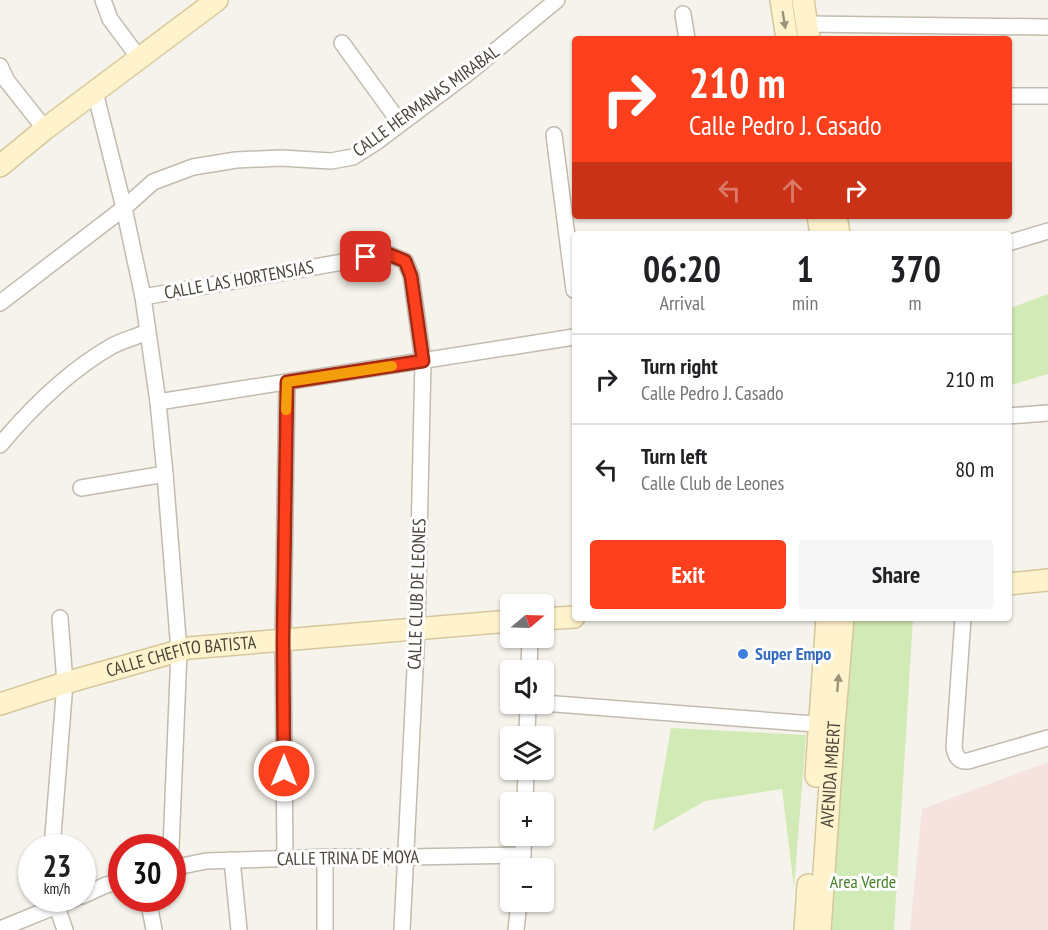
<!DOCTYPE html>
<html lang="en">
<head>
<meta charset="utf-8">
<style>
	:root { --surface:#fff; --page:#f6f6f6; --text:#202124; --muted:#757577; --line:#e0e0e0; --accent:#fc3f1d }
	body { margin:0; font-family:"PT Sans Narrow",sans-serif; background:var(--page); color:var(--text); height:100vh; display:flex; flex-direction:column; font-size:22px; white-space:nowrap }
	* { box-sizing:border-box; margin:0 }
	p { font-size:20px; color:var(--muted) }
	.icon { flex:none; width:33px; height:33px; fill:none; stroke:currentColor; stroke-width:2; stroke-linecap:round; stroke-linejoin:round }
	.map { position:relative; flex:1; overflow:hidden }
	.drawer { position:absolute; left:572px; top:231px; width:440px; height:390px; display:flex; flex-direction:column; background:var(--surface); border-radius:6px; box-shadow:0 2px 4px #0004 }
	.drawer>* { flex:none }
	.hud { position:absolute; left:572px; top:36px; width:440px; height:183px; border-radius:6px; box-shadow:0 2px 4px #0004; background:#fc3f1d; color:#fff; overflow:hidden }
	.needle { width:39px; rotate:71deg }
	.tools { position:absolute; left:500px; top:594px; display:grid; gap:12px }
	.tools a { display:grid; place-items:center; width:54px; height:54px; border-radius:6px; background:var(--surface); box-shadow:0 2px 4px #0004; font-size:30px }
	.speed { position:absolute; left:18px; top:834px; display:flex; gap:12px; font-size:30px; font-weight:700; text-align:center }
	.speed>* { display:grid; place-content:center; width:78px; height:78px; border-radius:50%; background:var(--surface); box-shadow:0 2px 4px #0004; line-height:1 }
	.speed small { font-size:15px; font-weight:400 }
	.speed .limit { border:9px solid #d22; background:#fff; color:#111 }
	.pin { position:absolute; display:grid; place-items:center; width:51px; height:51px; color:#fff; margin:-26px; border-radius:12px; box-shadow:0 3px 9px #0006 }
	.me { position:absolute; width:66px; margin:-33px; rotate:0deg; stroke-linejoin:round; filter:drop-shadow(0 0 4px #0008) }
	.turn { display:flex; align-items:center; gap:21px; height:126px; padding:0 18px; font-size:27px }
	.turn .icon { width:78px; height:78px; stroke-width:2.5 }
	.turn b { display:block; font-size:42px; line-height:51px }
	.lanes { display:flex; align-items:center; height:57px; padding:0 18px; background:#0003; justify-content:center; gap:30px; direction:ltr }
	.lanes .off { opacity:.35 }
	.eta { display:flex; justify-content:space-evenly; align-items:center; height:102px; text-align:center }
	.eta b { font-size:36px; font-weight:700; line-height:42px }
	.action { display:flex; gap:12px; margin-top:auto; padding:12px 18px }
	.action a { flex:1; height:69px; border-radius:6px; background:var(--accent); color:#fff; font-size:24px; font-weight:700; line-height:69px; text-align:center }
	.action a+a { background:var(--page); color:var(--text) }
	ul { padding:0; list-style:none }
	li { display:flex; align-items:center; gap:18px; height:90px; padding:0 18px; border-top:2px solid var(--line) }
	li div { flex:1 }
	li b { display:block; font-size:22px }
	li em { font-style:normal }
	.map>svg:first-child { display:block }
	.medical { fill:#f6e3e0 }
	.green { fill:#d2eab5 }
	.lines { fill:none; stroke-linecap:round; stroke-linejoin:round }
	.street-casing { stroke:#c2bbae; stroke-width:18 }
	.secondary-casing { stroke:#d6c79b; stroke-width:24 }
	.street { stroke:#fff; stroke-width:15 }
	.secondary { stroke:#fff3cd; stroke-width:21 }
	.oneway { fill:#9c937c }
	.route-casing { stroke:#a42913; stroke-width:15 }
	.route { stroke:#fc3f1d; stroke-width:10 }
	.slow { stroke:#f59e0b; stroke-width:10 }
	.shop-dot { fill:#3f7fe0; stroke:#fff; stroke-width:2 }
	.labels { text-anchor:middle; stroke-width:6; stroke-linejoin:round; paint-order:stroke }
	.street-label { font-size:18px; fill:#4b4439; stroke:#fff }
	.shop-label { font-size:18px; font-weight:bold; fill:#366cbe; stroke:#fff; text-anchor:start }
	.park-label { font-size:18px; fill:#4a7f2a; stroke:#fff }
</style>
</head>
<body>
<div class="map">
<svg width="1048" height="930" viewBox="0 0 1048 930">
	<rect width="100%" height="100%" fill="#f6f3ec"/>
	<polygon class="medical" points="1048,762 1048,930 910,930 922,809"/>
	<g class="green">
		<polygon points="1048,294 1048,374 1008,386 1008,309"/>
		<polygon points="850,618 913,618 894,930 825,930"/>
		<polygon points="671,728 806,735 794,888 782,789 705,801 653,831"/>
	</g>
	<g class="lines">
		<g class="street-casing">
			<g id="street">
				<polyline points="103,0 110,19 139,58"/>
				<polyline points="683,14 687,39"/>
				<polyline points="807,24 1048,27"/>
				<polyline points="342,43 400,123"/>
				<polyline points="0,66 7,81 45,129"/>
				<polyline points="95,92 124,208 143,297 158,402 165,474 179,651 171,848"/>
				<polyline points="1008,96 1048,96"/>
				<polyline points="554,135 574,290"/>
				<polyline points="1008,243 1048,231"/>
				<polyline points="143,297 388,254 405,261 411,275 423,361 417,629 402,930"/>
				<polyline points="0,303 124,208 153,182 193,167 236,160 281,158 331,161 353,157 375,143 467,74 557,0"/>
				<polyline points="158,402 574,337"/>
				<polyline points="1008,416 1048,413"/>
				<path d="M0 445C31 408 70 370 112 346 123 340 136 337 147 332"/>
				<polyline points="81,488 165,474"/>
				<path d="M963 618 954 747C955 756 959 762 968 761L1048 738"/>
				<polyline points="529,670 530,638"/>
				<polyline points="543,703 827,725"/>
				<polyline points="527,736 528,704"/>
				<polyline points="525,802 526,770"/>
				<polyline points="52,848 65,683 60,618"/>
				<polyline points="325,857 325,930"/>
				<polyline points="285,858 283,640 287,382"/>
				<polyline points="232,860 239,930"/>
				<polyline points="172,868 206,861 334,857 407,857 523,855"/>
				<polyline points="522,868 524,836"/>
				<polyline points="82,896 106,885 122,881"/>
				<polyline points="148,898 154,930"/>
				<polyline points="57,907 65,930"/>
				<polyline points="0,929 76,898"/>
				<polyline points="516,930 519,902"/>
			</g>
		</g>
		<g class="secondary-casing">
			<g id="secondary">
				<polyline points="781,0 787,39"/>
				<polyline points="803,0 809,39"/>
				<polyline points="0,166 45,129 217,0"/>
				<polyline points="818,216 821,234"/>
				<polyline points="836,216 839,234"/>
				<polyline points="1008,584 1048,580"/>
				<polyline points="543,619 574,617"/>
				<path id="s1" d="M0 704 65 683 189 648 510 621"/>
				<polyline points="816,776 827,618"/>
				<polyline points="805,930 808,885"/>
				<path id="s2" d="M820 930 834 726 843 618"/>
			</g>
		</g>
		<use href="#street" class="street"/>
		<use href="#secondary" class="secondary"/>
	</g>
	<defs><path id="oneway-solid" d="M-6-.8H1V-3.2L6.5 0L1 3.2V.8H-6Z" transform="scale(1.5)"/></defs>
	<g class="oneway">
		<use href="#oneway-solid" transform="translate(784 20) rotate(81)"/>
		<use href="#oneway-solid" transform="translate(838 683) rotate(-85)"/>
	</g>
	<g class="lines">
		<g class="route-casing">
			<polyline id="route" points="284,771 283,640 287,382 423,361 411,276 405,261 388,254 366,257"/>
		</g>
		<use href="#route" class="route"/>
		<polyline class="slow" points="286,410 287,382 392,366"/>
	</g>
	<circle class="shop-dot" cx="743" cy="654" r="6"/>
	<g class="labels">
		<g class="street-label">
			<text transform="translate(426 101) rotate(-36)" y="6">CALLE HERMANAS MIRABAL</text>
			<text transform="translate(239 280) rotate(-10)" y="6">CALLE LAS HORTENSIAS</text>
			<text transform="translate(417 594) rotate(-88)" y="6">CALLE CLUB DE LEONES</text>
			<text dy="6" stroke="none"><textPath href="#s1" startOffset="188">CALLE CHEFITO BATISTA</textPath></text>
			<text dy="6" stroke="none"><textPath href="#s2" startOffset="156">AVENIDA IMBERT</textPath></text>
			<text transform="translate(348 858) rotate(-1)" y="6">CALLE TRINA DE MOYA</text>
		</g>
		<g class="shop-label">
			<text x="755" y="660">Super Empo</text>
		</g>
		<g class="park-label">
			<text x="863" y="888">Area Verde</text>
		</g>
	</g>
</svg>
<div class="tools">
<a><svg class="needle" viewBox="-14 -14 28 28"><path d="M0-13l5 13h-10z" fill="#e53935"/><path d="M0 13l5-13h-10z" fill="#757577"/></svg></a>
<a><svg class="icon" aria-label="sound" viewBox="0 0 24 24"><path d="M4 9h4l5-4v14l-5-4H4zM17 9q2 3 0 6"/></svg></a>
<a><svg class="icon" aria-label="layers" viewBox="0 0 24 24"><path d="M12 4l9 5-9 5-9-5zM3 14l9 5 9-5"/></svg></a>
<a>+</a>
<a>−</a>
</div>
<div class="speed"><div>23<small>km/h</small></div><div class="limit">30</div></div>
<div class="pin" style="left:366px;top:257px;background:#d93025"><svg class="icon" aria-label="arrive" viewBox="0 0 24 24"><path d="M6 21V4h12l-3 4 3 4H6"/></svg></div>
<svg class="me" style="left:284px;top:771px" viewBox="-20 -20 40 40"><circle r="17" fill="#fc3f1d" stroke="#fff" stroke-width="3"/><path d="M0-11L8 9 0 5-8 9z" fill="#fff"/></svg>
<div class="hud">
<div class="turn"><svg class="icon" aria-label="right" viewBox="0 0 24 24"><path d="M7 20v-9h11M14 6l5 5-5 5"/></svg><div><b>210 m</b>Calle Pedro J. Casado</div></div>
<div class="lanes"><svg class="icon off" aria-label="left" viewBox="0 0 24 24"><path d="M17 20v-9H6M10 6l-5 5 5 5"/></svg><svg class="icon off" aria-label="ahead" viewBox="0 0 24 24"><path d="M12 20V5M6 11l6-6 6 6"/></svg><svg class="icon" aria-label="right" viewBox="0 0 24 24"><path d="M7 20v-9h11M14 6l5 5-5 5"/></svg></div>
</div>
<section class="drawer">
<div class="eta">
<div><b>06:20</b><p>Arrival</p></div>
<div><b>1</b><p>min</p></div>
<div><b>370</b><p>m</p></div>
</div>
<ul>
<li><svg class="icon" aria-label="right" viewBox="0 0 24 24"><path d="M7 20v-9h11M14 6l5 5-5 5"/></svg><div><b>Turn right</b><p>Calle Pedro J. Casado</p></div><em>210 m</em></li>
<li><svg class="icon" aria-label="left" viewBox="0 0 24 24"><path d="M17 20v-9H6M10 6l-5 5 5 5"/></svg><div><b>Turn left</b><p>Calle Club de Leones</p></div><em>80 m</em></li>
</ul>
<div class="action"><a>Exit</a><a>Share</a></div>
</section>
</div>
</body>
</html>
